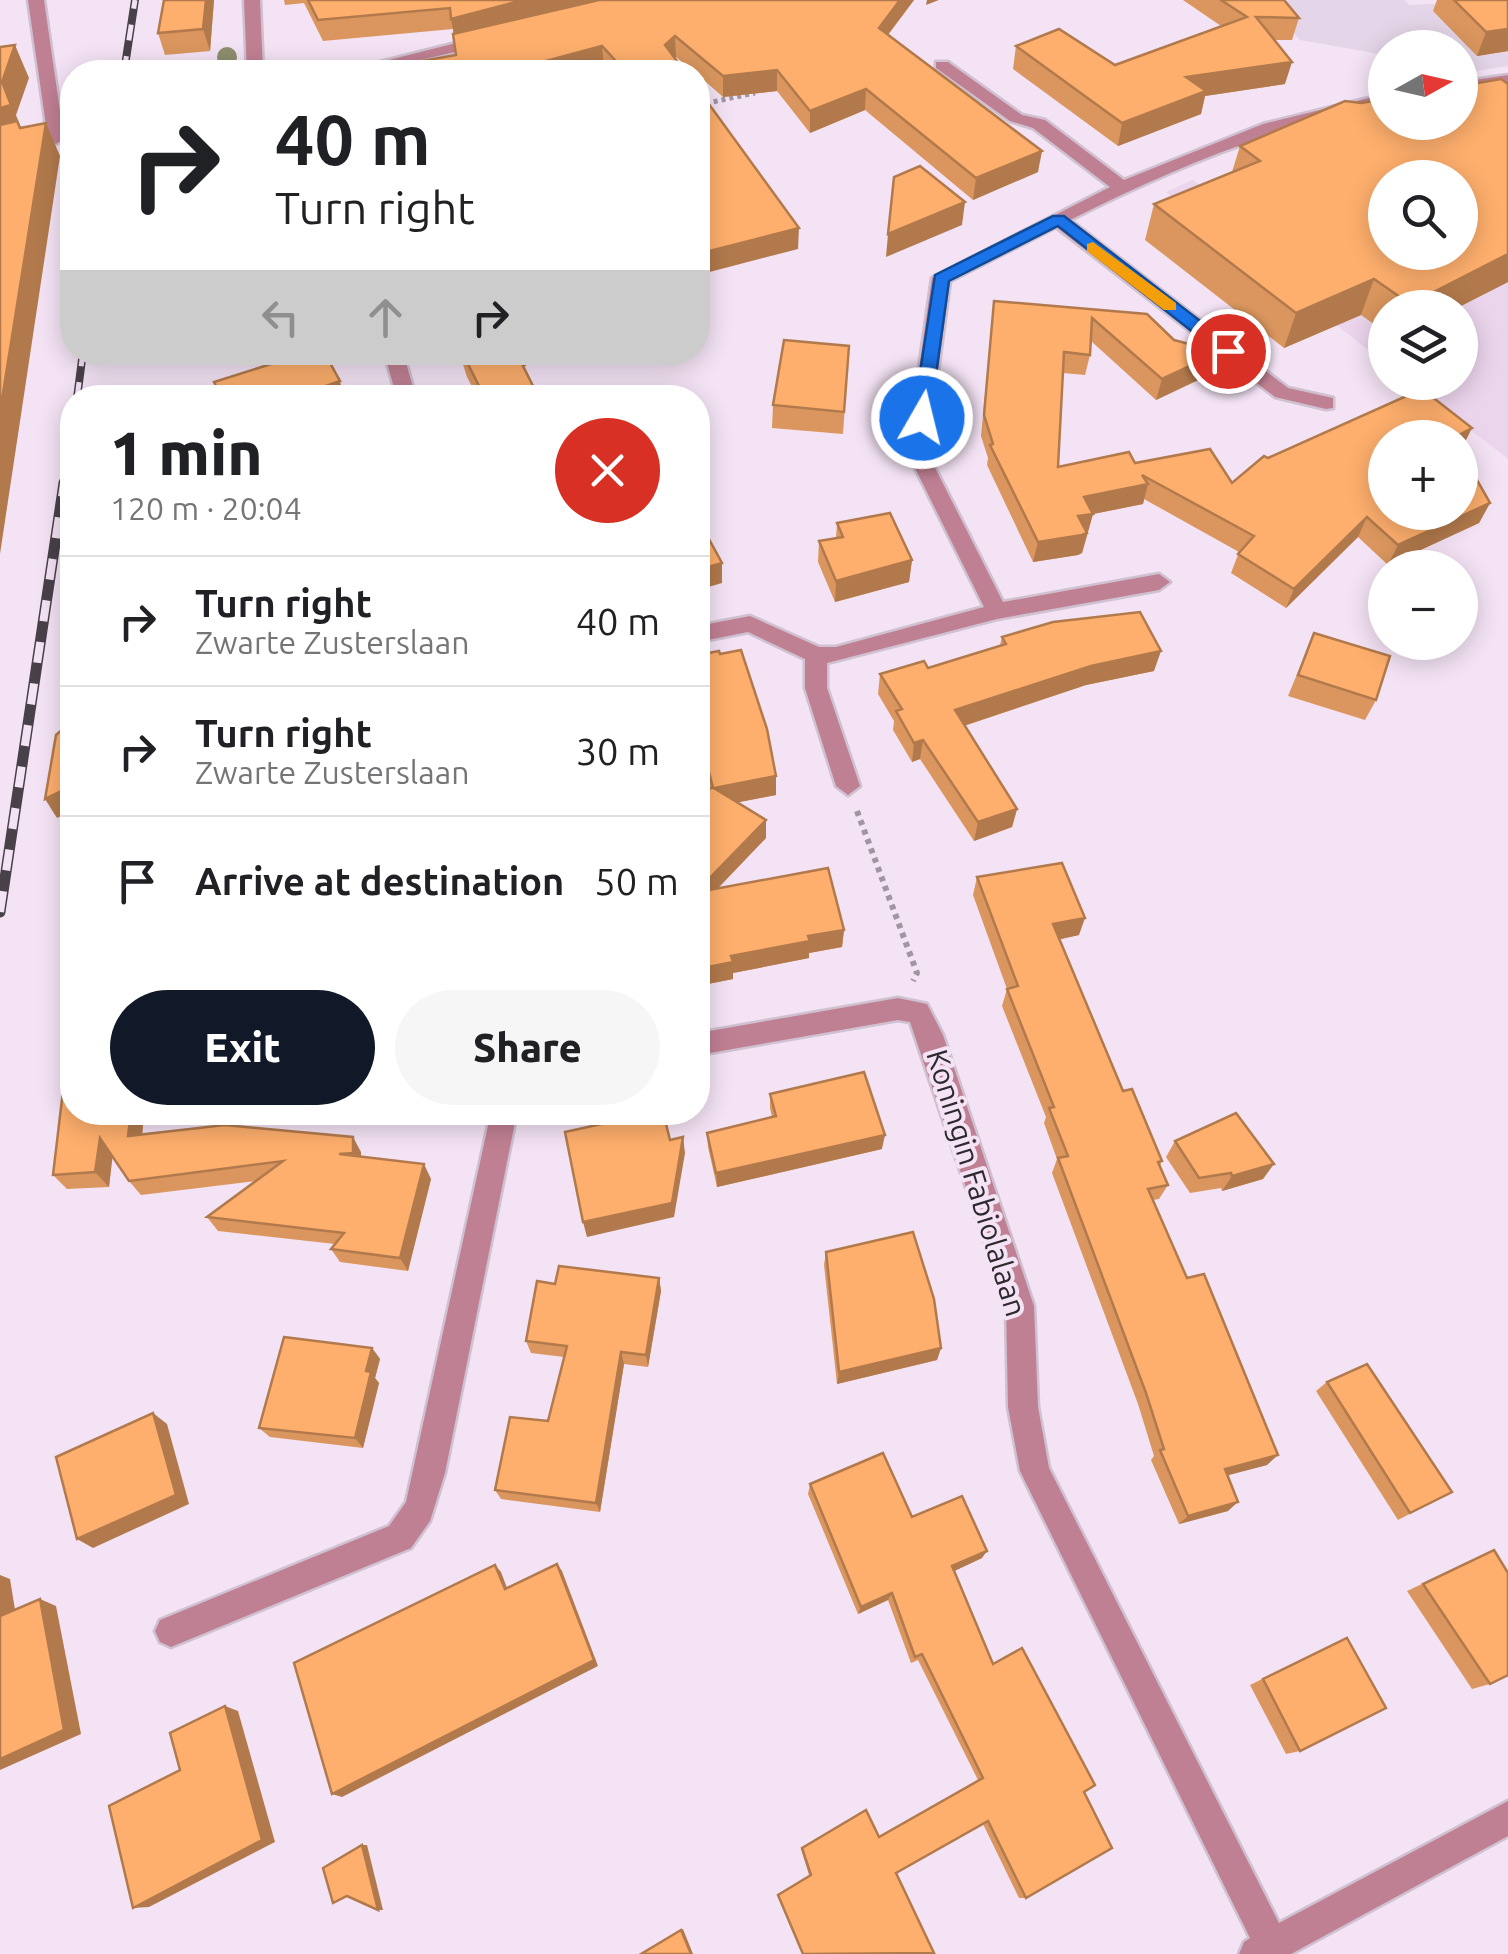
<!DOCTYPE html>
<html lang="en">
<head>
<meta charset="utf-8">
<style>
	:root { --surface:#fff; --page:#f6f6f6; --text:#202124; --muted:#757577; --line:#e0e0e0; --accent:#111827 }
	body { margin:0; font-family:Ubuntu,sans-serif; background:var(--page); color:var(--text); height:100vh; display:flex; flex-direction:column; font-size:38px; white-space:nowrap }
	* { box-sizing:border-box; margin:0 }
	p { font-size:32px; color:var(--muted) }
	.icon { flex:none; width:55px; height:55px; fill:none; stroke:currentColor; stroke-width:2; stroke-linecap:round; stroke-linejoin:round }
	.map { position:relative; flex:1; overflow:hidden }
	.panel { position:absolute; left:60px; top:385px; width:650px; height:740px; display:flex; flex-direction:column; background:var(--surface); border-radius:40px; box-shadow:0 5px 25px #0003 }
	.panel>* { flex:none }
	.guide { position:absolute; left:60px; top:60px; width:650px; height:305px; border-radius:40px; box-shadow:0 5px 25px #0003; background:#fff; color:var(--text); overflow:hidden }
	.needle { width:65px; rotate:82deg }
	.controls { position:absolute; left:1368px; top:30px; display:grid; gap:20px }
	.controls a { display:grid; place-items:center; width:110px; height:110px; border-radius:50%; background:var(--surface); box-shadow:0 5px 25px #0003; font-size:50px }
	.pin { position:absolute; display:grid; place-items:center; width:85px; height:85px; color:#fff; margin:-42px; border:5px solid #fff; border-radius:50%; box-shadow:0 2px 10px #0007 }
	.me { position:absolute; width:110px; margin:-55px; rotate:8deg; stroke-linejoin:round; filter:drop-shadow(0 0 8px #0008) }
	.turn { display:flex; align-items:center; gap:35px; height:210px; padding:0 50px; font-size:45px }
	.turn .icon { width:130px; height:130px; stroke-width:2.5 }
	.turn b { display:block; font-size:70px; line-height:85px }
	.lanes { display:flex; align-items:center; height:95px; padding:0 50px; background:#0003; justify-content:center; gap:50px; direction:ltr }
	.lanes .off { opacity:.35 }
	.round { display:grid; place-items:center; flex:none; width:105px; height:105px; border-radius:52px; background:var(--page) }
	.headline { display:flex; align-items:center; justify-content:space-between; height:170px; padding:0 50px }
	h1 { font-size:60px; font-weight:800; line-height:75px }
	.cta { display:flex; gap:20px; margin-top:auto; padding:20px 50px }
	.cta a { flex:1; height:115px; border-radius:60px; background:var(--accent); color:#fff; font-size:40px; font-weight:800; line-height:115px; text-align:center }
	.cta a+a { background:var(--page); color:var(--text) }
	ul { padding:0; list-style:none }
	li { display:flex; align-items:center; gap:30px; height:130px; padding:0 50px; border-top:2px solid var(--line) }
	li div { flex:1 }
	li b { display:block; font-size:38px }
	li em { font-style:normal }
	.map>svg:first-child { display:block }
	.built { fill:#ebd5ed }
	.education { fill:#e5d5e8 }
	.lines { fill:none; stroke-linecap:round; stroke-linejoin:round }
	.minor-casing { stroke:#d0c1d1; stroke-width:5 }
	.path-far1 { stroke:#a195a2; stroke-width:5; stroke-dasharray:4 4; stroke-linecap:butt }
	.path { stroke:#a195a2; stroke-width:6; stroke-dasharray:5 5; stroke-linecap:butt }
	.minor { fill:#c08093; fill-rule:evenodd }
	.rail-far1-casing { stroke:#484149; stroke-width:8 }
	.rail-casing { stroke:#484149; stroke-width:11 }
	.rail-far1 { stroke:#f4e3f5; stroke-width:5; stroke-dasharray:16; stroke-linecap:butt }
	.rail { stroke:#f4e3f5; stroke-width:8; stroke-dasharray:21; stroke-linecap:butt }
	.tree { fill:#8c8e6e }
	.wall { fill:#da965e }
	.shaded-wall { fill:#b27a4c }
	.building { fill:#feaf6d; stroke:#b27a4c; stroke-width:2.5; fill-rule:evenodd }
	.route { fill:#1a73e8; stroke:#114b97; stroke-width:2.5 }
	.slow { fill:#f59e0b }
	.labels { text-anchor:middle; stroke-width:8; stroke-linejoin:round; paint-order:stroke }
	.street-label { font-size:30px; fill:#2e282f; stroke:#f4e3f5 }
</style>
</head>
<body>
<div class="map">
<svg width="1508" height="1954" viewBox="0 0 1508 1954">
	<rect width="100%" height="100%" fill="#f4e3f5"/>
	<polygon class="built" points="1193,180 1277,240 1385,252 1460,252 1508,197 1508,459 1410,383 1460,382 1460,308 1385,308 1385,363 1166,192"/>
	<polygon class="education" points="1267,0 1405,0 1409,5 1508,0 1508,66 1476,71 1460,68 1460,48 1385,48 1385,55 1300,40"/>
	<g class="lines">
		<g class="minor-casing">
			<g id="minor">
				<polygon points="28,0 44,0 64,139 56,144 48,139"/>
				<polygon points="244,0 260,0 263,72 247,72"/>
				<polygon points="488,35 496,40 494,43 368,72 341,72"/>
				<path d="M936 62H948L1022 115 1045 120 1124 180 1263 124 1385 94V104C1273 127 1171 169 1070 220L1288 388 1333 398V408L1326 409 1275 397 1056 227 950 281 927 452 1003 602 1159 574 1170 582 1159 590 997 619 827 663V688L860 786 848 795 836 786 805 688V659L748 632 698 642V626L750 616 819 647H836L984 607 907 452 932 278 1110 187 1033 128 1010 121 936 68Z"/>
				<polygon points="1508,75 1508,85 1460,92 1460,82"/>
				<polygon points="384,352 403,352 416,398 397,398"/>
				<polygon points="898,998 927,1004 943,1035 1034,1306 1038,1407 1049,1468 1279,1923 1508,1801 1508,1836 1291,1954 1239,1954 1244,1942 1250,1938 1020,1471 1008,1407 1006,1306 910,1022 898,1020 698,1055 698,1033"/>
				<polygon points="491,1112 517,1112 445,1473 430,1521 411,1548 171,1647 160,1642 155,1631 160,1620 389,1526 406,1502"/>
			</g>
		</g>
		<polyline class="path-far1" points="698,105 755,93"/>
		<polyline class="path" points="857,811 917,973 913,981"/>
		<use href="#minor" class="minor"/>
		<g class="rail-far1-casing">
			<g id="rail-far1">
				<polyline points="124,72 135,0"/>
				<polyline points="77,398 83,352"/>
				<polyline points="63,485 72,426"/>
			</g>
		</g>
		<g class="rail-casing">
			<polyline id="rail" points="0,912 64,483"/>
		</g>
		<use href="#rail-far1" class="rail-far1"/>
		<use href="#rail" class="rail"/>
	</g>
	<circle class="tree" cx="227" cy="57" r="10"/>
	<g class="wall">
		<polygon points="164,0 214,0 210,51 165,55 158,33"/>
		<polygon points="284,0 914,0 888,35 1038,172 973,200 865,110 810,133 777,91 723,97 698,75 698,72 694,72 676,57 675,58 685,72 609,72 604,67 584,72 360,72 456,55 453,29 323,41 304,3 285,5"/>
		<polygon points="1183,0 1284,0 1299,18 1292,40 1274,40 1285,84 1205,96 1201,114 1118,146 1013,69 1016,46 1115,65 1221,26"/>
		<polygon points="1437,0 1508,0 1508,51 1477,56 1433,11"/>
		<polygon points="1508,84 1508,282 1457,308 1385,308 1385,332 1361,315 1284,348 1145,240 1154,204 1232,172 1240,146 1361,103"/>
		<polygon points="994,301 1147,314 1174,340 1220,352 1213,373 1156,400 1091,341 1090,355 1085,375 1063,373 1058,467 1129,452 1135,463 1210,449 1232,483 1264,456 1268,458 1422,389 1472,428 1460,449 1460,438 1385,438 1385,512 1460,512 1460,450 1490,503 1479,523 1388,565 1358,537 1286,608 1231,573 1239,552 1144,499 1143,504 1093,514 1082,553 1078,555 1033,562 987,465 988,458 981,436"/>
		<polygon points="849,346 843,434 772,428 773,405"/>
		<polygon points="459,352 524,352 526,366 523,367 539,398 478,398 467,377"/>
		<polygon points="837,523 912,560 909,582 835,602 818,562 819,541 836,538"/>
		<polygon points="1314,633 1376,700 1365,720 1288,696"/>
		<polygon points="1002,637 1154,671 1086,685 964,726 1017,809 1012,827 974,841 920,759 912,762 893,730 894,721 878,694 880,674 928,668 1000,645"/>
		<polygon points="698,655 776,776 776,795 738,802 766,820 766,838 718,888 844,930 842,947 809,953 809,958 733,973 733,979 698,986 698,790 709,788 698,745"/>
		<polygon points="977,877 1079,935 1060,939 1123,1091 1162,1161 1160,1165 1168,1185 1159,1199 1153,1200 1267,1465 1227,1475 1228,1511 1179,1524 1151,1460 1154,1456 1138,1404 1052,1173 1057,1159 1044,1123 1046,1117 1002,1006 1007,989 973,895"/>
		<polygon points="770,1094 882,1149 717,1187 708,1147 707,1133 772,1117 770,1108"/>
		<polygon points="144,1112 142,1134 361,1152 361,1157 431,1179 408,1271 340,1262 331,1249 335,1244 218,1231 207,1217 256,1181 141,1195 129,1181 112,1157 109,1187 67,1189 53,1175"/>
		<polygon points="1175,1141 1263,1179 1222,1191 1221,1188 1190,1193 1166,1157"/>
		<polygon points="826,1252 941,1348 937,1360 837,1384 824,1265"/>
		<polygon points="659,1278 661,1291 648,1367 624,1364 600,1512 501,1499 495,1490 548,1421 564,1357 531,1353 526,1341"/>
		<polygon points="372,1348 380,1359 375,1378 379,1383 363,1448 270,1437 259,1428"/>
		<polygon points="1327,1382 1452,1492 1398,1520 1316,1391"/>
		<polygon points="810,1484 912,1517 982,1558 954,1571 993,1664 1084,1792 1026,1898 1019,1898 983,1824 896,1873 933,1954 802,1954 809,1875 801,1849 866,1810 879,1837 978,1780 918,1660 911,1663 888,1600 858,1614 808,1494"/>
		<polygon points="1494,1550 1490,1684 1472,1689 1407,1591"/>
		<polygon points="1347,1638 1300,1751 1286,1754 1250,1685"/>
	</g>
	<g class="shaded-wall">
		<polygon points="206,0 214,0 210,51 203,29"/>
		<polygon points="523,0 604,0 455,40 451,19"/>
		<polygon points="900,0 914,0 877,49 879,28"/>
		<polygon points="927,0 939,0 926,5"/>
		<polygon points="1508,29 1508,51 1477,56 1486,32"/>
		<polygon points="675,36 676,57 666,66 665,45"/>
		<polygon points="15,45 29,78 16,115 25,138 0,144 0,108 2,82"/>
		<polygon points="602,46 604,67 584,72 532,72 531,65"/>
		<polygon points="1292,62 1285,84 1205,96 1201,114 1118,146 1122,123 1186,77"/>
		<polygon points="777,70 777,91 723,97 723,76"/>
		<polygon points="866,89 865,110 810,133 810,111"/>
		<polygon points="46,123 60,156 0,554 0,412"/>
		<polygon points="1042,151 1038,172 973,200 976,178"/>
		<polygon points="965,202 962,225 886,257 888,234"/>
		<polygon points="799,228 798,249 698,275 698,254"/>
		<polygon points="1508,254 1508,282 1457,308 1408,308 1410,304"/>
		<polygon points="1374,279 1361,315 1284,348 1296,313"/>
		<polygon points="514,352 524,352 526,366 516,368"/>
		<polygon points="1220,352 1213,373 1156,400 1162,379"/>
		<polygon points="340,381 344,398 292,398"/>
		<polygon points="1472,428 1462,448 1460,449 1460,438 1453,438"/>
		<polygon points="1148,484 1143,504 1093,514 1082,553 1078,555 1033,562 1038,542 1074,537 1084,497"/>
		<polygon points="1490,503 1479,523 1388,565 1398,545"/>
		<polygon points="1367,517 1358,537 1286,608 1294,589"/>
		<polygon points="912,560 909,582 835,602 836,581"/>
		<polygon points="722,563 722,583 698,590 698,570"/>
		<polygon points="1161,651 1154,671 1086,685 951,730 955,710 1091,666"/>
		<polygon points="923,740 920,759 912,762 914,743"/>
		<polygon points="776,776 776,795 715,807 714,788"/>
		<polygon points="72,786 72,811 57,818 45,799"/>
		<polygon points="1017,809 1012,827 974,841 978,822"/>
		<polygon points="766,820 766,838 698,909 698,890"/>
		<polygon points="1085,918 1079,935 1048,942 1053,924"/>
		<polygon points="844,930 842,947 809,953 809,958 733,973 733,979 698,986 698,969 731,956 808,936"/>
		<polygon points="131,1112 144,1112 141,1151 128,1136"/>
		<polygon points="885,1135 882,1149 717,1187 716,1173"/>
		<polygon points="353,1137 361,1152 361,1167 353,1153"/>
		<polygon points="683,1137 685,1153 674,1217 587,1237 583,1222"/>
		<polygon points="100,1138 113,1153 109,1187 95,1172"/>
		<polygon points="424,1164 431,1179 408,1271 400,1258"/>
		<polygon points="1274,1164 1263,1179 1222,1191 1232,1176"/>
		<polygon points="659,1278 661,1291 648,1367 646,1355"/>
		<polygon points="372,1348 380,1359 375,1378 379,1383 363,1448 355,1438 366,1371"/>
		<polygon points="941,1348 937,1360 837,1384 839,1372"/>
		<polygon points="621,1352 624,1364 600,1512 596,1503"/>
		<polygon points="153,1413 167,1424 189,1504 93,1548 77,1539"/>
		<polygon points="1278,1455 1267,1465 1214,1479 1225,1469"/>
		<polygon points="1238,1502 1228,1511 1179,1524 1188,1516"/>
		<polygon points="987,1551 982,1558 948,1574 952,1566"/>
		<polygon points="557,1564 562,1571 598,1666 342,1797 332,1794"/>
		<polygon points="495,1565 501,1572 510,1596 505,1589"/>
		<polygon points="0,1575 10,1579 17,1622 0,1616"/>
		<polygon points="892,1593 888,1600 858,1614 861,1607"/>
		<polygon points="40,1599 56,1606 81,1734 0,1770 0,1759"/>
		<polygon points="225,1706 238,1711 275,1842 149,1907 133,1908"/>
		<polygon points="362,1845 367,1845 383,1910 378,1910"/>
		<polygon points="683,1929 693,1954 691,1954 681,1930"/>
	</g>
	<g class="building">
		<polygon points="164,0 206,0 203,29 158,33"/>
		<polygon points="308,0 523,0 451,19 450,8 318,20"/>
		<polygon points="599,0 900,0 879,28 1042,151 976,178 866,89 810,111 777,70 723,76 675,36 665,45 685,72 626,72 602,46 531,65 536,72 360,72 456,55 453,34"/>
		<polygon points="1221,0 1284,0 1299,18 1256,17 1292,62 1186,77 1206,91 1122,123 1016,46 1059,29 1115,65 1247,17"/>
		<polygon points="1454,0 1508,0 1508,29 1486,32"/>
		<polygon points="15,45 2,82 11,105 0,108 0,47"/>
		<path d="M1501 79 1508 84V254L1410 304 1374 279 1296 313 1154 204 1260 161 1240 146 1345 101 1361 103 1385 99V122H1460V86ZM1385 178H1460V252H1385Z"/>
		<polygon points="698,89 799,228 698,254"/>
		<polygon points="17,121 20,128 46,123 0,412 0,125"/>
		<polygon points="920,166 965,202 888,234 894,177"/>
		<polygon points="994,301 1147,314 1174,340 1220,352 1162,379 1092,318 1090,355 1064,352 1058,467 1129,452 1135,463 1210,449 1232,483 1264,456 1268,458 1422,389 1472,428 1453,438 1385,438 1385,512 1460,512 1460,450 1490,503 1398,545 1367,517 1294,589 1238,554 1254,536 1142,475 1148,484 1084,497 1093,514 1078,516 1087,533 1082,535 1038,542 990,445 993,444 984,415"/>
		<polygon points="784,340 849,346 844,412 773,405"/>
		<polygon points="309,352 324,352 340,381 292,398 222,398 214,382"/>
		<polygon points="462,352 516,352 539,398 485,398"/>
		<polygon points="890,513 912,560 836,581 819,541 843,537 837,523"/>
		<polygon points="698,519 722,563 698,570"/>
		<polygon points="1140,612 1161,651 1091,666 955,710 1017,809 978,822 923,740 914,743 896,711 902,709 880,674 924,661 928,668 1006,644 1002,637 1053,622"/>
		<polygon points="1314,633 1390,656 1376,700 1298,675"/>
		<polygon points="741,650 767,729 776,776 714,788 766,820 698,890 698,790 713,788 698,729 698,655 719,651 720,654"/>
		<polygon points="72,721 72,786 45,799 56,735"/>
		<polygon points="1062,863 1085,918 1053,924 1123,1091 1132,1089 1162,1161 1158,1162 1168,1185 1148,1189 1187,1278 1204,1274 1278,1455 1225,1469 1238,1502 1188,1516 1160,1450 1164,1449 1146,1393 1058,1158 1068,1156 1049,1108 1054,1107 1007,989 1018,986 977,877"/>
		<polygon points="828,868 844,930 808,936 810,941 731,956 733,962 698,969 698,892"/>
		<polygon points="72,1015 72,1112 131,1112 128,1136 225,1125 353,1137 353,1153 339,1154 424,1164 400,1258 331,1249 344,1233 207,1217 283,1161 129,1181 100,1138 95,1172 53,1175"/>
		<polygon points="864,1072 885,1135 716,1173 707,1133 776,1116 770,1094"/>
		<polygon points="656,1112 663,1112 670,1140 683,1137 672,1203 583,1222 565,1132"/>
		<polygon points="1236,1113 1274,1164 1232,1176 1231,1173 1199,1178 1175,1141"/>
		<polygon points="913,1232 934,1299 941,1348 839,1372 826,1252"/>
		<polygon points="559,1266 659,1278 646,1355 621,1352 596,1503 495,1490 510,1417 548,1421 567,1346 526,1341 537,1281 555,1284"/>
		<polygon points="284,1337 372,1348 366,1371 371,1372 355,1438 259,1428"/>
		<polygon points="1367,1364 1452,1492 1410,1513 1327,1382"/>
		<polygon points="153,1413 176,1495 77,1539 56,1457"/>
		<polygon points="883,1453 912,1517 962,1496 987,1551 952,1566 993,1664 1022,1648 1095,1785 1084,1792 1112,1848 1026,1898 988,1821 896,1873 934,1953 803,1954 778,1895 811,1875 802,1848 866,1810 879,1837 983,1778 922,1654 915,1657 892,1593 861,1607 810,1484"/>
		<polygon points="1494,1550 1508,1573 1508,1675 1490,1684 1423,1584"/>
		<polygon points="557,1564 594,1660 332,1794 294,1663 495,1565 505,1589"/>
		<polygon points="40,1599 64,1730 0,1759 0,1616"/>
		<polygon points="1347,1638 1386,1708 1300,1751 1263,1679"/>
		<polygon points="225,1706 262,1840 133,1908 109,1806 180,1770 170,1733"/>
		<polygon points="362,1845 378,1910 347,1896 333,1903 323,1868"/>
		<polygon points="681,1930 691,1954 641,1954"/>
	</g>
	<polygon class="route" points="1053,216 1064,216 1234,347 1234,355 1222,355 1058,226 949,281 930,418 928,422 915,422 913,418 935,275"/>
	<polygon class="slow" points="1093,242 1176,303 1176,310 1164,310 1087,251 1087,244"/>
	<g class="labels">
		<g class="street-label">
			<text transform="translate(976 1183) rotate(73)" y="10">Koningin Fabiolalaan</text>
		</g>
	</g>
</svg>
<div class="controls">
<a><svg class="needle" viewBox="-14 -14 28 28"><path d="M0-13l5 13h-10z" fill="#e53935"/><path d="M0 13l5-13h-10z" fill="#757577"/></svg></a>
<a><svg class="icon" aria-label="search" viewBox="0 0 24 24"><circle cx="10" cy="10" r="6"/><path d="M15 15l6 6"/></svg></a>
<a><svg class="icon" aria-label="layers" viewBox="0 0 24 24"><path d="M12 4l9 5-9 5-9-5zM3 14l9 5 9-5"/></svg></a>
<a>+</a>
<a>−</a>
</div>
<div class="pin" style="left:1228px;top:351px;background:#d93025"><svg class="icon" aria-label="arrive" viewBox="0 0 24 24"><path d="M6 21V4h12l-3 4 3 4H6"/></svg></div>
<svg class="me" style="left:922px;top:418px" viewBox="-20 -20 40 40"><circle r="17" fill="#1a73e8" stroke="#fff" stroke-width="3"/><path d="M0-11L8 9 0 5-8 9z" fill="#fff"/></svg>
<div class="guide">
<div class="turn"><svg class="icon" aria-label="right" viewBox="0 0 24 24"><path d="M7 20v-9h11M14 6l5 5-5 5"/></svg><div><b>40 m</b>Turn right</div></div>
<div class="lanes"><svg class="icon off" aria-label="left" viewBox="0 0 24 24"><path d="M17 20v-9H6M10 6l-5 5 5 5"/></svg><svg class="icon off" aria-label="ahead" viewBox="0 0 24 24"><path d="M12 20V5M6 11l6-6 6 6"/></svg><svg class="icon" aria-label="right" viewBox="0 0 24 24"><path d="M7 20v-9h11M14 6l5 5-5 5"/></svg></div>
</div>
<section class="panel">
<div class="headline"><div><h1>1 min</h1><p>120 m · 20:04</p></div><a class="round" style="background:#d93025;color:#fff"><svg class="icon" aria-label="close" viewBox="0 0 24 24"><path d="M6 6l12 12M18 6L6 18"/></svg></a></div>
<ul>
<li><svg class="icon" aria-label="right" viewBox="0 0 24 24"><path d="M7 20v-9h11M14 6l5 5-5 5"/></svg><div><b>Turn right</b><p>Zwarte Zusterslaan</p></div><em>40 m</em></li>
<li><svg class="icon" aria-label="right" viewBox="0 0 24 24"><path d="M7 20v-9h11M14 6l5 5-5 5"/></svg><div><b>Turn right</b><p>Zwarte Zusterslaan</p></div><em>30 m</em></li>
<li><svg class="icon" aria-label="arrive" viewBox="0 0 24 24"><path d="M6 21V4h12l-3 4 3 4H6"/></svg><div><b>Arrive at destination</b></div><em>50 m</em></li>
</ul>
<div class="cta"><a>Exit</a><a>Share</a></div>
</section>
</div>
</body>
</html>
